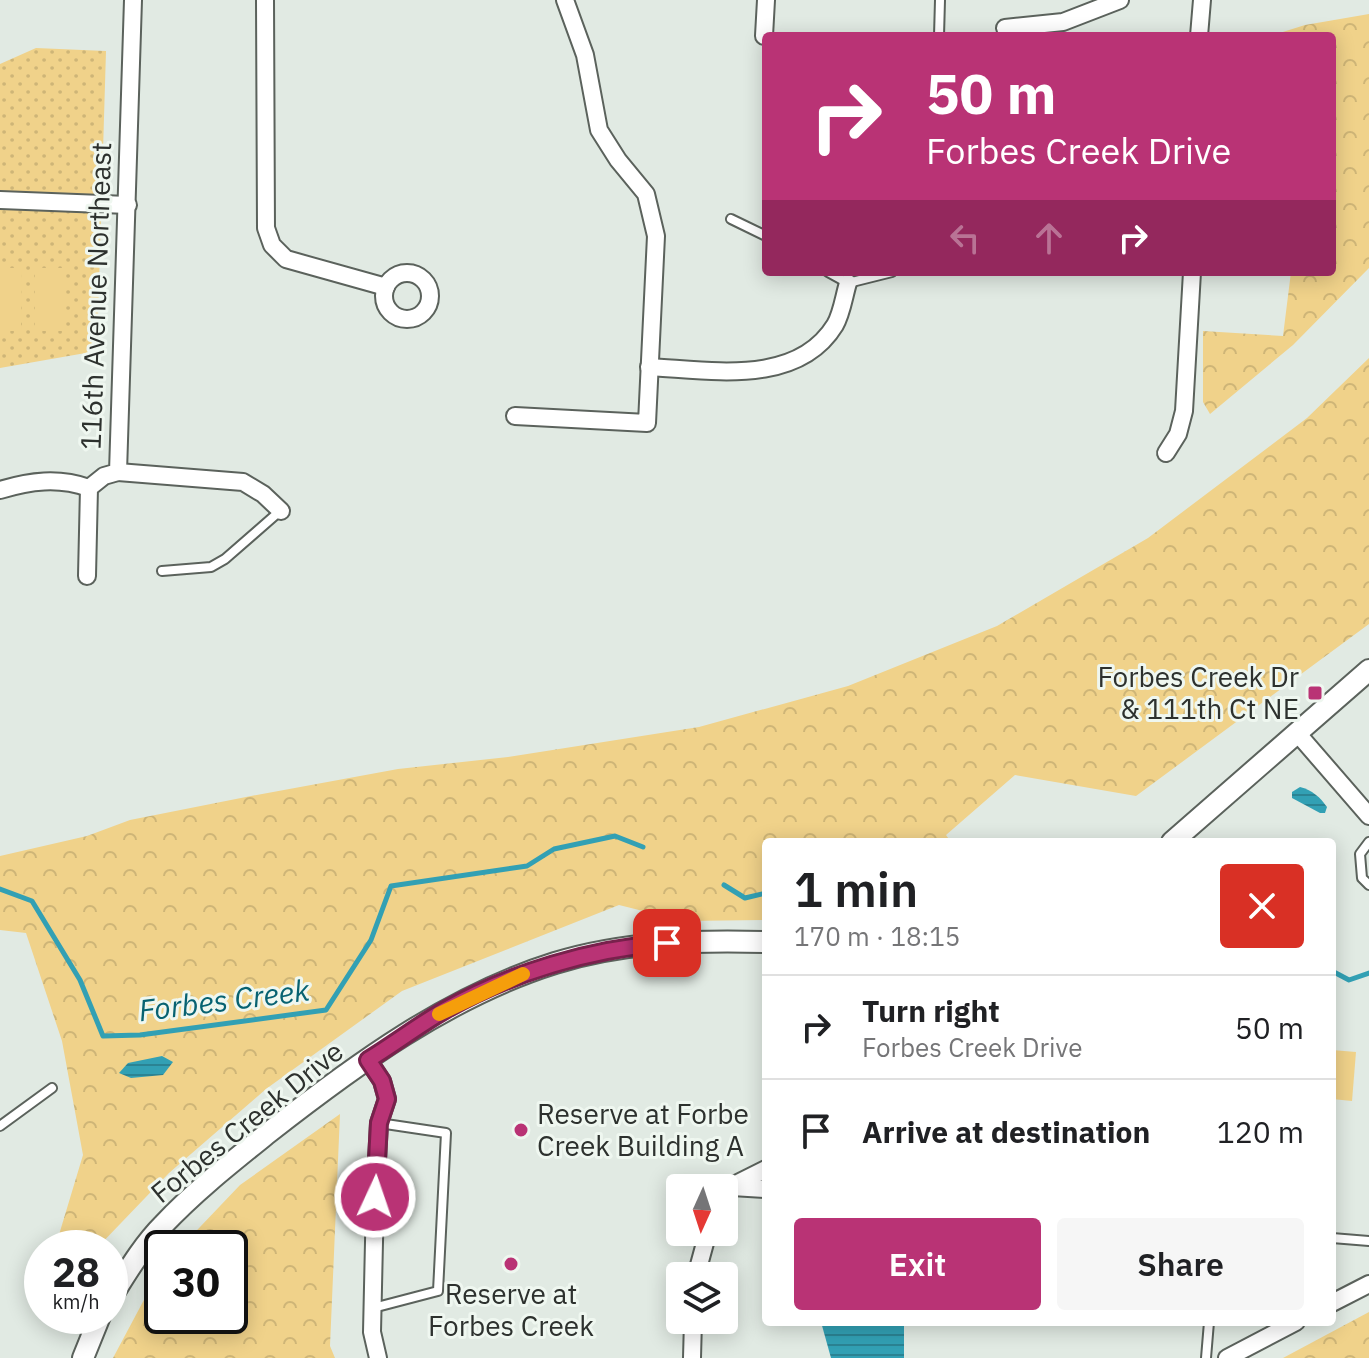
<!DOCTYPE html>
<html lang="en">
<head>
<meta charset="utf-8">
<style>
	:root { --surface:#fff; --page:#f6f6f6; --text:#202124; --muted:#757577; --line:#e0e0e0; --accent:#b93375 }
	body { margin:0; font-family:"IBM Plex Sans",sans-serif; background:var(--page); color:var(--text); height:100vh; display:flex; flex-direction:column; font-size:30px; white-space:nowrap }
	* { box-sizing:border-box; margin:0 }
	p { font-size:26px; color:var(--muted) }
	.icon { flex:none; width:44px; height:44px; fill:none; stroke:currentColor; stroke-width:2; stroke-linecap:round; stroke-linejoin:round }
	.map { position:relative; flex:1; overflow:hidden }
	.sheet { position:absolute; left:762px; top:838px; width:574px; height:488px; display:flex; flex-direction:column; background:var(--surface); border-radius:8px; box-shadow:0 4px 20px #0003 }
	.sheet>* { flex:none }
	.top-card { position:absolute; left:762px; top:32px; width:574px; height:244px; border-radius:8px; box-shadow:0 4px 20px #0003; background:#b93375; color:#fff; overflow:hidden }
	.needle { width:52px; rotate:183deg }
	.fabs { position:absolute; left:666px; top:1174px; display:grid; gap:16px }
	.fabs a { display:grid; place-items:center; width:72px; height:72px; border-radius:8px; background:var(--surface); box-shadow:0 4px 20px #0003; font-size:40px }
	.speed { position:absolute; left:24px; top:1230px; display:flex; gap:16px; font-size:40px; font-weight:700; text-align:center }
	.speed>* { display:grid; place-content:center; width:104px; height:104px; border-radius:50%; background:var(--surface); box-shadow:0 4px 20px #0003; line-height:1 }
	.speed small { font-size:20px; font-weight:400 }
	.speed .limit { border:4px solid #111; border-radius:12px; background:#fff; color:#111 }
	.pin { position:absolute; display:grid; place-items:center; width:68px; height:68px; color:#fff; margin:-34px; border-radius:16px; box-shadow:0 4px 12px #0006 }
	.me { position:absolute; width:88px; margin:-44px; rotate:3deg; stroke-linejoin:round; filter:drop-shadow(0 0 6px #0008) }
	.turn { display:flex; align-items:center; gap:28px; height:168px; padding:0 32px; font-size:36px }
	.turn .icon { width:104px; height:104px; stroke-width:2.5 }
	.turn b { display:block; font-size:56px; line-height:68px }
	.lanes { display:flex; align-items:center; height:76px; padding:0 32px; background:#0003; justify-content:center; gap:40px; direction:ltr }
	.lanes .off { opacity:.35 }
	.round { display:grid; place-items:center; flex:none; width:84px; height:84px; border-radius:8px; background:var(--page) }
	.summary { display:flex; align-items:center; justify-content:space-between; height:136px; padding:0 32px }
	h1 { font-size:48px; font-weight:600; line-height:60px }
	.primary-button { display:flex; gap:16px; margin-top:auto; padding:16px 32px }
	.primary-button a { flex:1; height:92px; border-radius:8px; background:var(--accent); color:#fff; font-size:32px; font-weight:600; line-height:92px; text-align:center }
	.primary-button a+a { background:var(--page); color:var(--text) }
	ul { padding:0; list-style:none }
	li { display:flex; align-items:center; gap:24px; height:104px; padding:0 32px; border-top:2px solid var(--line) }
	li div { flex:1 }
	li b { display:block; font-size:30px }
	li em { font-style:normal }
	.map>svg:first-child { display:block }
	.forest { fill:url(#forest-crowns) }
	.park { fill:url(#park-dots) }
	.pitch { fill:#f0d28a }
	.water { fill:url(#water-rules) }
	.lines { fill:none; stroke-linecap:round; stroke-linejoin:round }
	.stream { stroke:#32a0b4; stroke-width:5 }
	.service-casing { stroke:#5b625c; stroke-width:12 }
	.minor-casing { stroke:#5b625c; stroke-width:20 }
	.tertiary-casing { stroke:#5b625c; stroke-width:24 }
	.service { stroke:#fff; stroke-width:8 }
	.minor { stroke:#fff; stroke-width:16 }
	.tertiary { stroke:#fff; stroke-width:20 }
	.route-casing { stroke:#78214c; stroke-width:20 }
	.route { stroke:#b93375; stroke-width:14 }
	.slow { stroke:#f59e0b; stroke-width:14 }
	.poi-dot { fill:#b93375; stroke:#eff7f0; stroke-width:3 }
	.labels { text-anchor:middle; stroke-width:6; stroke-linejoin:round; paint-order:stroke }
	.street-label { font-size:28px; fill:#2d312e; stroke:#eff7f0 }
	.poi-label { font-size:28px; fill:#2d312e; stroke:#eff7f0; text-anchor:end }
	.water-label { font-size:30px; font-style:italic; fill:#076271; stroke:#eff7f0 }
</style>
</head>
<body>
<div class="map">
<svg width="1369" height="1358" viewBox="0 0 1369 1358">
	<defs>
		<pattern id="forest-crowns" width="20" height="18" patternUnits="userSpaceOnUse" patternTransform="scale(2)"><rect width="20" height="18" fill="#f0d28a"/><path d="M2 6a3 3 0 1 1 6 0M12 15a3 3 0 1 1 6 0" fill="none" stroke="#ceb577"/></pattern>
		<pattern id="park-dots" width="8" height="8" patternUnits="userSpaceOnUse" patternTransform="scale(2)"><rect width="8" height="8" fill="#f0d28a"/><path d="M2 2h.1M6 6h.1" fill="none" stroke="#ceb577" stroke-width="1.8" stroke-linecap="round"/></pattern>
		<pattern id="water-rules" width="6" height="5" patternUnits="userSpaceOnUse" patternTransform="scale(2)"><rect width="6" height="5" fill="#32a0b4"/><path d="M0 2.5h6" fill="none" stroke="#2b8393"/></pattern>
	</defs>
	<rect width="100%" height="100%" fill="#e1eae3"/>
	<g class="forest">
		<polygon points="1369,14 1369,268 1293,345 1210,414 1203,402 1203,331 1283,336 1291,272 1332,272 1332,36 1270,36 1305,25"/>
		<polygon points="1369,358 1369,624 1136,796 1015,775 946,835 951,842 766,842 766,920 683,921 619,905 402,991 266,1089 169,1173 97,1248 55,1248 83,1155 62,1041 26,933 0,930 0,856 87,836 130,820 251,796 398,769 508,757 699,727 848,686 997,626 1148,538 1307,418"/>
		<polygon points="340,1114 330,1346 335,1358 113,1358 162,1266 162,1316 230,1316 230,1248 180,1248 240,1185"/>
		<polygon points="1369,1312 1369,1358 1283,1358"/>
	</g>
	<polygon class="park" points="36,48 106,51 97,351 0,368 0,64"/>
	<g class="pitch">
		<polygon points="0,268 22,268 21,331 0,331"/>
		<rect x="35" y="268" width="29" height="63"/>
		<polygon points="1332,1050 1356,1052 1352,1101 1332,1099"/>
	</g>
	<g class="water">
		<path d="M1300 787C1312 790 1320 797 1327 807L1325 813H1320L1292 798V792Z"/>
		<polygon points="162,1056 173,1062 163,1075 131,1078 119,1073 128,1063"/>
		<polygon points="821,1322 904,1322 904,1358 831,1358"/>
	</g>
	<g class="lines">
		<g class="stream">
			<polyline points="724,885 745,898 766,893"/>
			<polyline points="0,889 32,901 80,980 103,1036 140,1035 326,1010 371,940 391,886 527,866 554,849 615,836 643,847"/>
			<polyline points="1332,971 1349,980 1369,973"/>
		</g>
		<g class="service-casing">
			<g id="service">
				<polyline points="939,36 940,0"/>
				<polyline points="731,219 766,236"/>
				<polyline points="828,272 848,283 892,272"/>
				<polyline points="162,571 211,567 225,559 280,511"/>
				<polyline points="1369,842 1360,854 1362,878 1369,885"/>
				<polyline points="0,1126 52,1088"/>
				<polyline points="1332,1238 1369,1241"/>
				<polyline points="373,1308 438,1291 446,1133 379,1123"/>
				<polyline points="1206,1358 1209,1322"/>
			</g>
		</g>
		<g class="minor-casing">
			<g id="minor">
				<polyline points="265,0 266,228 272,245 286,259 386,287"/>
				<polyline points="1005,28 1063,22 1120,0"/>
				<polyline points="764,36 766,0"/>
				<polyline points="1199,36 1202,0"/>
				<polyline points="0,200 128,205"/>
				<circle cx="407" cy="296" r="23"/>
				<path d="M649 367C710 370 797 387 835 325 842 313 844 296 848 283"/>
				<polyline points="515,416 647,423 656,236 646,194 618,160 599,130 585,55 565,0"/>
				<polyline points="1166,453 1178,434 1184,411 1192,272"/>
				<polyline points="118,472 243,482 263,494 281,511"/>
				<path d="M0 490C30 481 58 477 89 488"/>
				<polyline points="87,576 89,488 104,476 118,472 133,0"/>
				<polyline points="1298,734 1369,816"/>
				<polyline points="368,1060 382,1081 387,1099 379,1123 375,1197 372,1332 378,1358"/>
				<polyline points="732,1187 766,1189"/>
				<polyline points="724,1196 730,1187 766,1169"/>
				<polyline points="696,1276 708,1232"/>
				<polyline points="1332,1303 1369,1284"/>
				<polyline points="692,1358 693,1320"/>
				<polyline points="1227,1358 1296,1322"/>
			</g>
		</g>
		<g class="tertiary-casing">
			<g id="tertiary">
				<polyline points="1172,842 1369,670"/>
				<path d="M110 1299C126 1274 142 1246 163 1225 195 1191 232 1162 268 1133 355 1065 449 996 555 963 623 942 695 940 766 942"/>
				<polyline points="83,1358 100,1316"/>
			</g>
		</g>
		<use href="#service" class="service"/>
		<use href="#minor" class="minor"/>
		<use href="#tertiary" class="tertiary"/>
	</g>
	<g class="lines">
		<g class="route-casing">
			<path id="route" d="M375 1197 379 1123 387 1099 382 1081 368 1060C394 1044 419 1025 445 1010 513 972 590 949 667 943"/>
		</g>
		<use href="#route" class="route"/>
		<polyline class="slow" points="439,1014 523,974"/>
	</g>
	<g class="poi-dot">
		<rect x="1307" y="685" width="16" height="16" rx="4"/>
		<circle cx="521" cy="1130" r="8"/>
		<circle cx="511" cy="1264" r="8"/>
	</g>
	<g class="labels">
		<g class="street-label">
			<text transform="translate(96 296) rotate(-88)" y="10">116th Avenue Northeast</text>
			<text transform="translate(247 1122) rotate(-39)" y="10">Forbes Creek Drive</text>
		</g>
		<g class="poi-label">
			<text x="1299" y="687">Forbes Creek Dr<tspan x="1299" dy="32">&amp; 111th Ct NE</tspan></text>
			<text x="537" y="1124" text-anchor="start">Reserve at Forbe<tspan x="537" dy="32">Creek Building A</tspan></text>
			<text x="511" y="1304" text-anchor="middle">Reserve at<tspan x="511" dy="32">Forbes Creek</tspan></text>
		</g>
		<g class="water-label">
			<text transform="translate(224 1001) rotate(-7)" y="10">Forbes Creek</text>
		</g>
	</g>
</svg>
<div class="fabs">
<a><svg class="needle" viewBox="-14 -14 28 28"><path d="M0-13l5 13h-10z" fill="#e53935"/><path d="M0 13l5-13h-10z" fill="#757577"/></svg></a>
<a><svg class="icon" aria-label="layers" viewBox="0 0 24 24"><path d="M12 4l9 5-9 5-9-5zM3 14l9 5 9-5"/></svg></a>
</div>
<div class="speed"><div>28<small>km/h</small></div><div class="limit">30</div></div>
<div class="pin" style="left:667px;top:943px;background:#d93025"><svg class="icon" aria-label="arrive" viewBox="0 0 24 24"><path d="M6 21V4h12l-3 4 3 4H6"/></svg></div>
<svg class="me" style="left:375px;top:1197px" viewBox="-20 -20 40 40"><circle r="17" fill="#b93375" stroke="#fff" stroke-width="3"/><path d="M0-11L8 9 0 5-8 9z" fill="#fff"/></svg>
<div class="top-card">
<div class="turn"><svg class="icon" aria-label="right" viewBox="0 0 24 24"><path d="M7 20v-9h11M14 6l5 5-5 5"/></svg><div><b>50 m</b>Forbes Creek Drive</div></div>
<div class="lanes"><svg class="icon off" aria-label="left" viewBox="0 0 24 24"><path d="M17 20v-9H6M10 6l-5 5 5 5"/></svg><svg class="icon off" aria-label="ahead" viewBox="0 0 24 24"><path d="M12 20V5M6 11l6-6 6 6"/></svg><svg class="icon" aria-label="right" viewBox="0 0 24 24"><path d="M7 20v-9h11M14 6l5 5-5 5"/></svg></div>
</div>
<section class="sheet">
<div class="summary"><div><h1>1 min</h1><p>170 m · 18:15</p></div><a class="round" style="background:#d93025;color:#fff"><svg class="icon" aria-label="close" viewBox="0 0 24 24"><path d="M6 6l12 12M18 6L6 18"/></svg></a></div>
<ul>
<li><svg class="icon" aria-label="right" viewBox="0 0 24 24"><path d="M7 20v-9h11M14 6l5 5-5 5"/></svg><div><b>Turn right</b><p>Forbes Creek Drive</p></div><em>50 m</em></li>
<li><svg class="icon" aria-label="arrive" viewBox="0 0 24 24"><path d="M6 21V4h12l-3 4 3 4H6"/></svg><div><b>Arrive at destination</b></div><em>120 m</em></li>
</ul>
<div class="primary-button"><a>Exit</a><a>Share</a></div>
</section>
</div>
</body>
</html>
